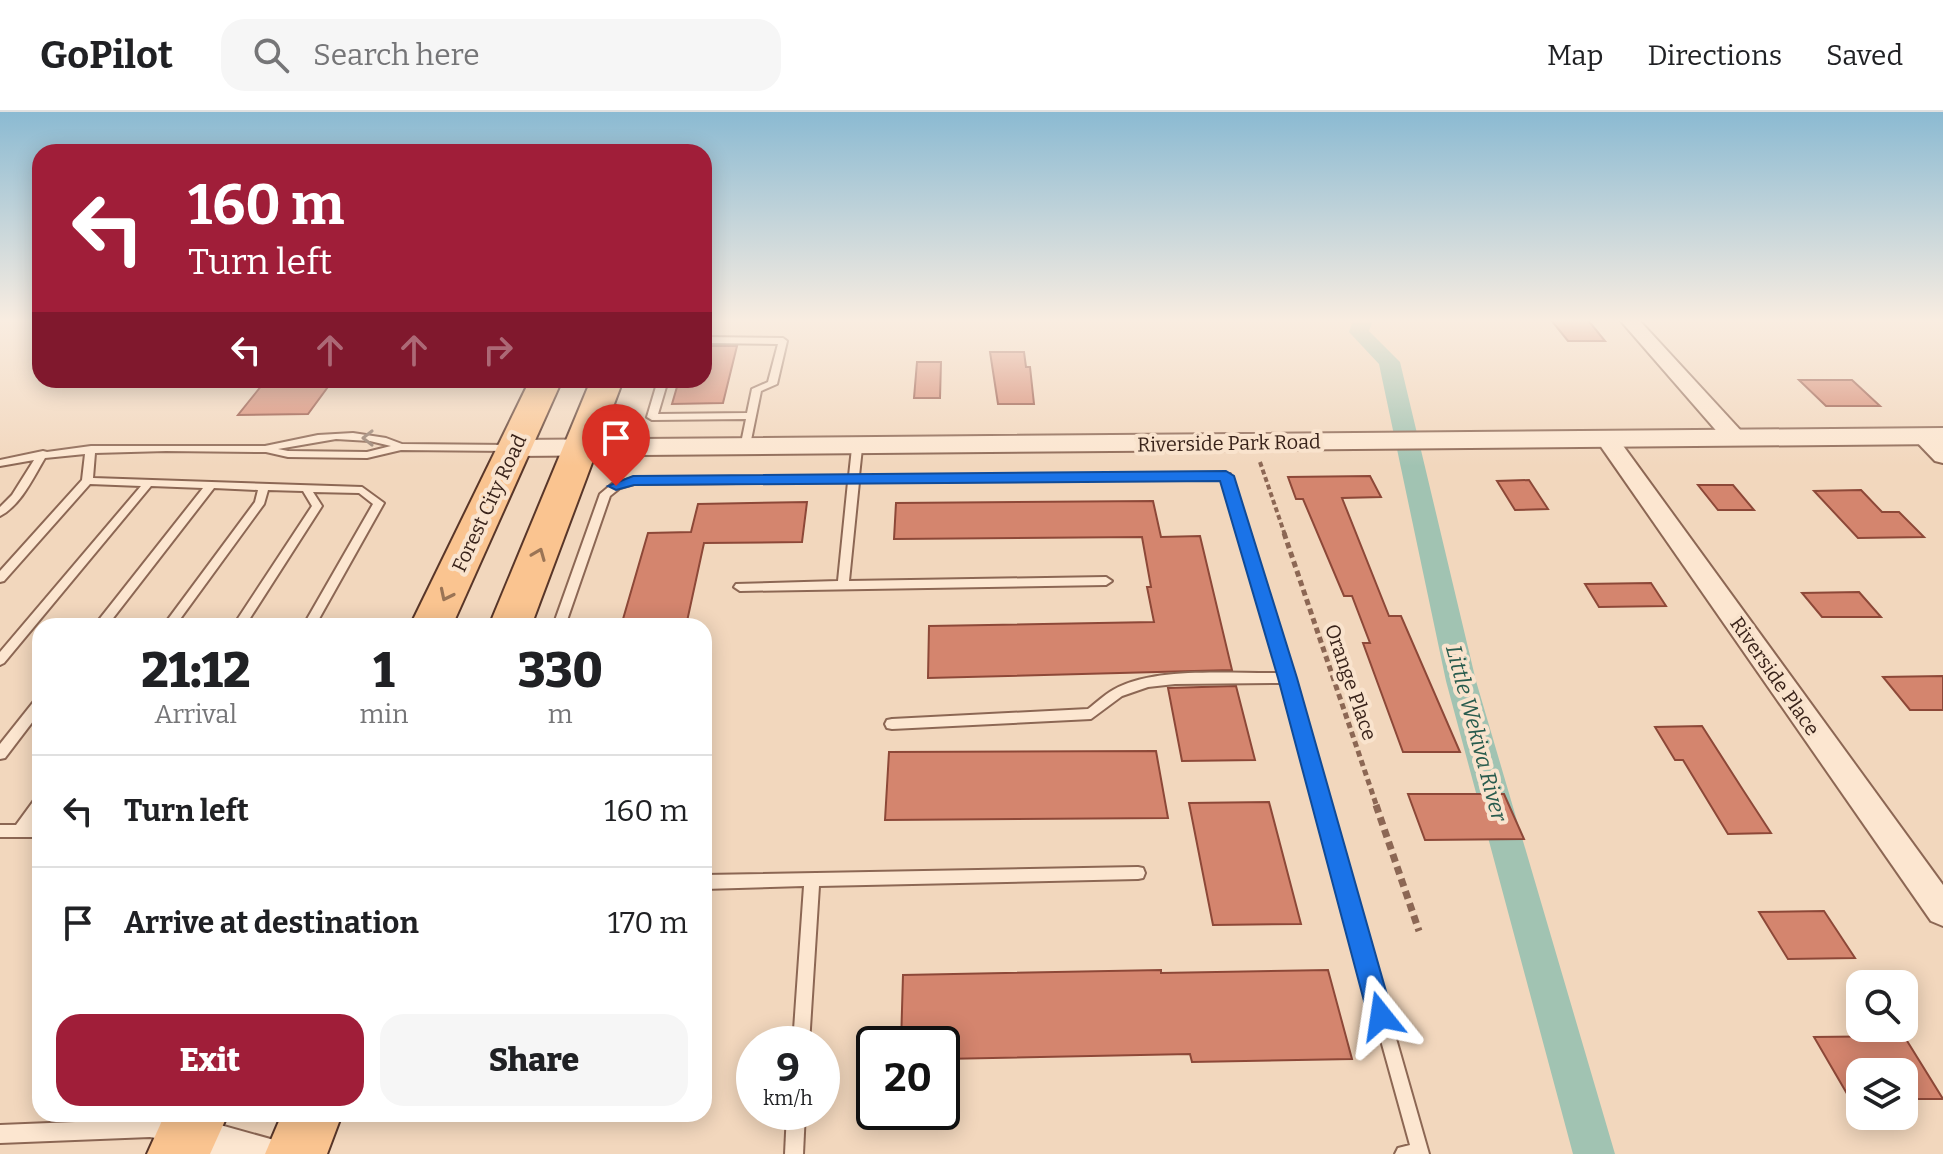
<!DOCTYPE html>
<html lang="en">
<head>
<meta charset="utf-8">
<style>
	:root { --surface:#fff; --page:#f6f6f6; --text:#202124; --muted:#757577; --line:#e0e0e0; --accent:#a01e39 }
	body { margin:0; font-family:Bitter,serif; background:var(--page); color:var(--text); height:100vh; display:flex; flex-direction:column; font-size:30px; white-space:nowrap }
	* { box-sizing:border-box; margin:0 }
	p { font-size:26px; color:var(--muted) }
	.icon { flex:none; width:44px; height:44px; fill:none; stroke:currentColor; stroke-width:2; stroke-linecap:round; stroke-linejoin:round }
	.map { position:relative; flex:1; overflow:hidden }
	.side { position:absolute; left:32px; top:506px; width:680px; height:504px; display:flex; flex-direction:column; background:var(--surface); border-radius:24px; box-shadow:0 4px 20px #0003 }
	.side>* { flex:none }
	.guide { position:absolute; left:32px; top:32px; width:680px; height:244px; border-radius:24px; box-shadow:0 4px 20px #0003; background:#a01e39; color:#fff; overflow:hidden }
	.tools { position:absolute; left:1846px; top:858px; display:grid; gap:16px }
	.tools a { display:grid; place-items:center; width:72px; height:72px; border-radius:16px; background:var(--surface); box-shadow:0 4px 20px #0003; font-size:40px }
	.speed { position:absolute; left:736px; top:914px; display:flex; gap:16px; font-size:40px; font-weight:700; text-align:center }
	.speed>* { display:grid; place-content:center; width:104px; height:104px; border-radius:50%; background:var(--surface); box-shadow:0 4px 20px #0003; line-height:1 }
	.speed small { font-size:20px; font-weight:400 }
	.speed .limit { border:4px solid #111; border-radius:12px; background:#fff; color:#111 }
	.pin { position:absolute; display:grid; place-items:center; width:68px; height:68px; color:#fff; margin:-82px -34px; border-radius:50% 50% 50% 0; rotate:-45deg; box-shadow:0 0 8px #0007 }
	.pin .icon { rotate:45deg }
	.me { position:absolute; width:88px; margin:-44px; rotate:345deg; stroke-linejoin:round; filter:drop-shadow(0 0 6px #0008) }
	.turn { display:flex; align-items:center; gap:28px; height:168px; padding:0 24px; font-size:36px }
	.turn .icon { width:104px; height:104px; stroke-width:2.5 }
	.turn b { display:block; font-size:56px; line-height:68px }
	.lanes { display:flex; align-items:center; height:76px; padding:0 24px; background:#0003; justify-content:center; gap:40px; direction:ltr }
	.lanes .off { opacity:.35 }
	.eta { display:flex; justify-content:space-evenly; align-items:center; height:136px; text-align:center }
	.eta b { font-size:48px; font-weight:800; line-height:56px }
	.primary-button { display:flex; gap:16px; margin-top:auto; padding:16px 24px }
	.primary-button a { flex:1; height:92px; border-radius:24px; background:var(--accent); color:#fff; font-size:32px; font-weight:800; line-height:92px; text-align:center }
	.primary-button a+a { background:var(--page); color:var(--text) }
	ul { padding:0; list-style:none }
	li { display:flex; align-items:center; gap:24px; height:112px; padding:0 24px; border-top:2px solid var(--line) }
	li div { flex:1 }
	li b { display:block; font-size:30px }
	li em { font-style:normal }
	header { display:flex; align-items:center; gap:48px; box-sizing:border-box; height:112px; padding:0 40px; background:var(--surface); border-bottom:2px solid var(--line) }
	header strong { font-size:38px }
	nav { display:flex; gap:44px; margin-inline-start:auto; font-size:28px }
	.search { width:560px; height:72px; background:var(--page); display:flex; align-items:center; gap:20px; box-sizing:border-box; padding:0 28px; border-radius:24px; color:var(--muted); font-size:30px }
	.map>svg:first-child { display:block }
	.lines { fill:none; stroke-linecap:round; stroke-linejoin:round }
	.canal { fill:#a1c3b2; fill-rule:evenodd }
	.building { fill:#d4856e; stroke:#8d4838; stroke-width:2 }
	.service-casing { stroke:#8c6754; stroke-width:4 }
	.minor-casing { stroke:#8c6754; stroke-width:4 }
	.tertiary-casing { stroke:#8c6754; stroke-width:4 }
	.primary-casing { stroke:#583629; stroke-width:4 }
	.path-far2 { stroke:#8c6754; stroke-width:4; stroke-dasharray:5 3; stroke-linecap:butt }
	.path-far1 { stroke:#8c6754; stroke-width:5; stroke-dasharray:6 4; stroke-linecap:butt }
	.path { stroke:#8c6754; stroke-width:7; stroke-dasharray:8 5; stroke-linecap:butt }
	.service { fill:#fce6d0; fill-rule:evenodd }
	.minor { fill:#fce6d0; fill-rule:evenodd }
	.tertiary { fill:#fce6d0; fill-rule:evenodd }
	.primary { fill:#fac490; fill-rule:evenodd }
	.oneway { stroke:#9a8475 }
	.oneway2 { stroke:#9a7455 }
	.route { fill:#1a73e8; stroke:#114b97; stroke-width:2 }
	.labels { text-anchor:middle; stroke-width:8; stroke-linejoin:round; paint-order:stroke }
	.street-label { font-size:20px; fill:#39231a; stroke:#f9e3cd }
	.water-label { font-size:22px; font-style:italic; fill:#285b4d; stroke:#f9e3cd }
</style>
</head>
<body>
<header>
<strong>GoPilot</strong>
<div class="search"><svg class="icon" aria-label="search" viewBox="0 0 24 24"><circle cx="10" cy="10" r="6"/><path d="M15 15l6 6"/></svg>Search here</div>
<nav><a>Map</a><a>Directions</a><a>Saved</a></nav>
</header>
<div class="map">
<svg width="1943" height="1042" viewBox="0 0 1943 1042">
	<rect width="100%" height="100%" fill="#f2d7bd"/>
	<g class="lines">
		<polygon class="canal" points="1353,208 1373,208 1369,219 1400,250 1476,569 1615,1042 1573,1042 1446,569 1379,252 1349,220"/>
	</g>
	<g class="building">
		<polygon points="1551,208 1588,208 1605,229 1568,229"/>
		<polygon points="704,234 737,234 723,291 672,292 679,268 704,268"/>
		<polygon points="990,240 1024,240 1026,255 1030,255 1034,292 998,292"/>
		<polygon points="917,250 941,250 940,286 914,286"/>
		<polygon points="266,268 333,268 308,302 238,303"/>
		<polygon points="1799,268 1852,268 1880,294 1826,294"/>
		<polygon points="1370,364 1381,385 1342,386 1389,504 1401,504 1460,640 1403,640 1363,531 1370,531 1352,484 1344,484 1303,387 1296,387 1288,365"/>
		<polygon points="1529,368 1548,397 1515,398 1497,369"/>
		<polygon points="1698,373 1733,373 1754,398 1718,398"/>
		<polygon points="1861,378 1882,400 1899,400 1924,425 1858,426 1814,379"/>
		<polygon points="1153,389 1161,425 1200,424 1232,558 928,566 929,514 1154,510 1147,475 1151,475 1142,425 894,427 896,391"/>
		<polygon points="807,390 802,430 704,431 686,514 621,514 648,421 691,420 698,392"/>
		<polygon points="1651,471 1666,494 1599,495 1585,472"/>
		<polygon points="1859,480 1881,505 1822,505 1802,481"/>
		<polygon points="1943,564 1943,598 1910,598 1883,565"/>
		<polygon points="1236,574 1255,648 1182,649 1168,576"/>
		<polygon points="1702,614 1743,678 1771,721 1728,722 1683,648 1675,648 1655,615"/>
		<polygon points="1156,639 1168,706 885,708 889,640"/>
		<polygon points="1408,682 1504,682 1524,727 1425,728"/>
		<polygon points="1269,690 1301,812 1213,813 1189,691"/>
		<polygon points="1824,799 1855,846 1788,847 1759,800"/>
		<polygon points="1161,858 1161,861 1328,858 1352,947 1192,950 1190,942 942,947 942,932 901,932 903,863"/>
		<polygon points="1904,924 1943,987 1904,987 1904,960 1860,960 1860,1004 1814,925"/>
	</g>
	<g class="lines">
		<g class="service-casing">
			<g id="service">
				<polygon points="704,225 783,226 787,229 777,272 761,279 749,338 745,339 740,336 746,307 652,308 647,305 658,268 668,268 658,302 747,301 752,277 768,270 778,232 704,231"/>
				<path d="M353 321 386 326 402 332 510 333 515 336 510 339 401 338 367 346 288 345 266 340 166 339 95 341 93 366 362 375 384 391 315 514H303L373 392 359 381 313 380 322 394 245 514H233L312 394 303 379 268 378 264 392 175 514H163L255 390 258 378 214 376 107 514H94L203 376 151 374 4 551 0 553V540L141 374 90 372 4 469 0 470V459L82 368 85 342 45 346C33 366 21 393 0 404V395L12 383 34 348 0 354V348L43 339 47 340 91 334H265L318 323ZM336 327 370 329 391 334 367 340 288 339 278 337Z"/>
				<path d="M857 333 862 336 859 364 1230 362 1293 566 1429 1042H1395L1398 1036 1410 1033 1282 571 1175 572 1148 575 1122 584 1091 607 892 617 887 616 885 612 887 608 892 607 1088 597C1096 591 1104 583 1113 578 1154 554 1232 562 1279 561L1222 367 859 370 849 469 1106 465 1112 469 1106 473 740 479 734 475 736 472 838 469 848 370 634 372 620 376 610 384 565 514H553L600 382 612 372 633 366 849 364 852 336Z"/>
				<polygon points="40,586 40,600 5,646 0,647 0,632 35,588"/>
				<polygon points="40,685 40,702 32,713 40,713 40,725 0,725 0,713 16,713 35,687"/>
				<polygon points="1138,755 1143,756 1145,761 1143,766 1138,767 819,774 809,932 793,932 804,774 704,777 704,763"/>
				<polygon points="787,1000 805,1000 803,1042 785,1042"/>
				<polygon points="150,1007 178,1014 181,1020 178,1026 172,1029 150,1025 0,1031 0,1013"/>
			</g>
		</g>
		<g class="minor-casing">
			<g id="minor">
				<polygon points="1620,208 1639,208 1743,321 1746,326 1743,331 1727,331"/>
				<polygon points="1922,318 1943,332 1943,351 1935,349 1911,324"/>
				<polygon points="1608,323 1616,324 1943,773 1943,814 1931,809 1597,329"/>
				<polygon points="188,1004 274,1028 279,1042 188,1042 175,1036 169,1023 175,1010"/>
			</g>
		</g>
		<g class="tertiary-casing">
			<polygon id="tertiary" points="1943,316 1943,332 515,344 506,342 502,336 506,330 515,328"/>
		</g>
		<g class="primary-casing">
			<g id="primary">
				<polygon points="530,268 562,268 452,514 410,514"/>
				<polygon points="591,268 623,268 531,514 489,514"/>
				<polygon points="165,1002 228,1002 210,1042 147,1042"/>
				<polygon points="282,1002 342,1002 327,1042 265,1042"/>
			</g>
		</g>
		<polyline class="path-far2" points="1260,350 1285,423"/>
		<polyline class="path-far1" points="1284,421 1377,695"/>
		<polyline class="path" points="1376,693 1419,819"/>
		<use href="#service" class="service"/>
		<use href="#minor" class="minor"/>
		<use href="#tertiary" class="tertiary"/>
		<use href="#primary" class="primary"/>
	</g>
	<defs><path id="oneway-chevron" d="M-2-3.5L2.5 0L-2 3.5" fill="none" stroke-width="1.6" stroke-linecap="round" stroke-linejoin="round" transform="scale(2)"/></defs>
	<use class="oneway" href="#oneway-chevron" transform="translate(368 326) rotate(-180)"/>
	<g class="oneway2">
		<use href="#oneway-chevron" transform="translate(539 442) rotate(-68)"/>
		<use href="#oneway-chevron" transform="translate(446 483) rotate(116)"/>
	</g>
	<linearGradient id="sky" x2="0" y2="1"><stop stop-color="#8bbad2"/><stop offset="0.59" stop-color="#f9ede1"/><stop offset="1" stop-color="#f9ede1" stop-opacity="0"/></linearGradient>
	<rect width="1943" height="354" fill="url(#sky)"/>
	<polygon class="route" points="1226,359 1234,364 1297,566 1393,904 1389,912 1381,916 1372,912 1368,904 1278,566 1220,369 634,373 616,378 608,374 633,364"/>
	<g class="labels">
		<g class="street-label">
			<text transform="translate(1229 331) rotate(-1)" y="7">Riverside Park Road</text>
			<text transform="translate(489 391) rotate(-65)" y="7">Forest City Road</text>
			<text transform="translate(1775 564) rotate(55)" y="7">Riverside Place</text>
			<text transform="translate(1351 570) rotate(71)" y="7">Orange Place</text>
		</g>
		<g class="water-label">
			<text transform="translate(1477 621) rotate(75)" y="8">Little Wekiva River</text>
		</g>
	</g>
</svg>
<div class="tools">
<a><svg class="icon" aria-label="search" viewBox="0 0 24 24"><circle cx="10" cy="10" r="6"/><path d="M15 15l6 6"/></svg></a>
<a><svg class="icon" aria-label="layers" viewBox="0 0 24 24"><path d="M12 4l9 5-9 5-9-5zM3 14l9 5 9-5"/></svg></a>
</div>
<div class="speed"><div>9<small>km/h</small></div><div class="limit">20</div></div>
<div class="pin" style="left:616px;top:374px;background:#d93025"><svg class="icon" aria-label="arrive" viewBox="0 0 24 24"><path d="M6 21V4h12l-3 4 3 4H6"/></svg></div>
<svg class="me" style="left:1381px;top:904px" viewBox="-20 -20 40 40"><path d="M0-17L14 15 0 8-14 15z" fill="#1a73e8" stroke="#fff" stroke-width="4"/></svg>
<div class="guide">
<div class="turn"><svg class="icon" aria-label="left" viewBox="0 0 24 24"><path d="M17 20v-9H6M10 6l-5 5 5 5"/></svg><div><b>160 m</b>Turn left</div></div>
<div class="lanes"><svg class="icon" aria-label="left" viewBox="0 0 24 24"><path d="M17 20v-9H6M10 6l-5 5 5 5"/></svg><svg class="icon off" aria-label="ahead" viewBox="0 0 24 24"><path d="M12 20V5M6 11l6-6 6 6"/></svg><svg class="icon off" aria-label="ahead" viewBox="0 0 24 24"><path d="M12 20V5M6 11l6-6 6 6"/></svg><svg class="icon off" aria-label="right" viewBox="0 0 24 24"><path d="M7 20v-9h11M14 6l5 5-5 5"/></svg></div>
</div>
<section class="side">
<div class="eta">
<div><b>21:12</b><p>Arrival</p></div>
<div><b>1</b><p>min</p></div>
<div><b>330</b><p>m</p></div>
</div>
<ul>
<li><svg class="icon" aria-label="left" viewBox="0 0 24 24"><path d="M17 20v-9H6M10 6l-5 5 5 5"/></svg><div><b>Turn left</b></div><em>160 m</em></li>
<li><svg class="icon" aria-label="arrive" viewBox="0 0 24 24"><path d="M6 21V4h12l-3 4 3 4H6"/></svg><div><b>Arrive at destination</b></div><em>170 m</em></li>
</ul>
<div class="primary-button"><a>Exit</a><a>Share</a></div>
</section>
</div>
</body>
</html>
